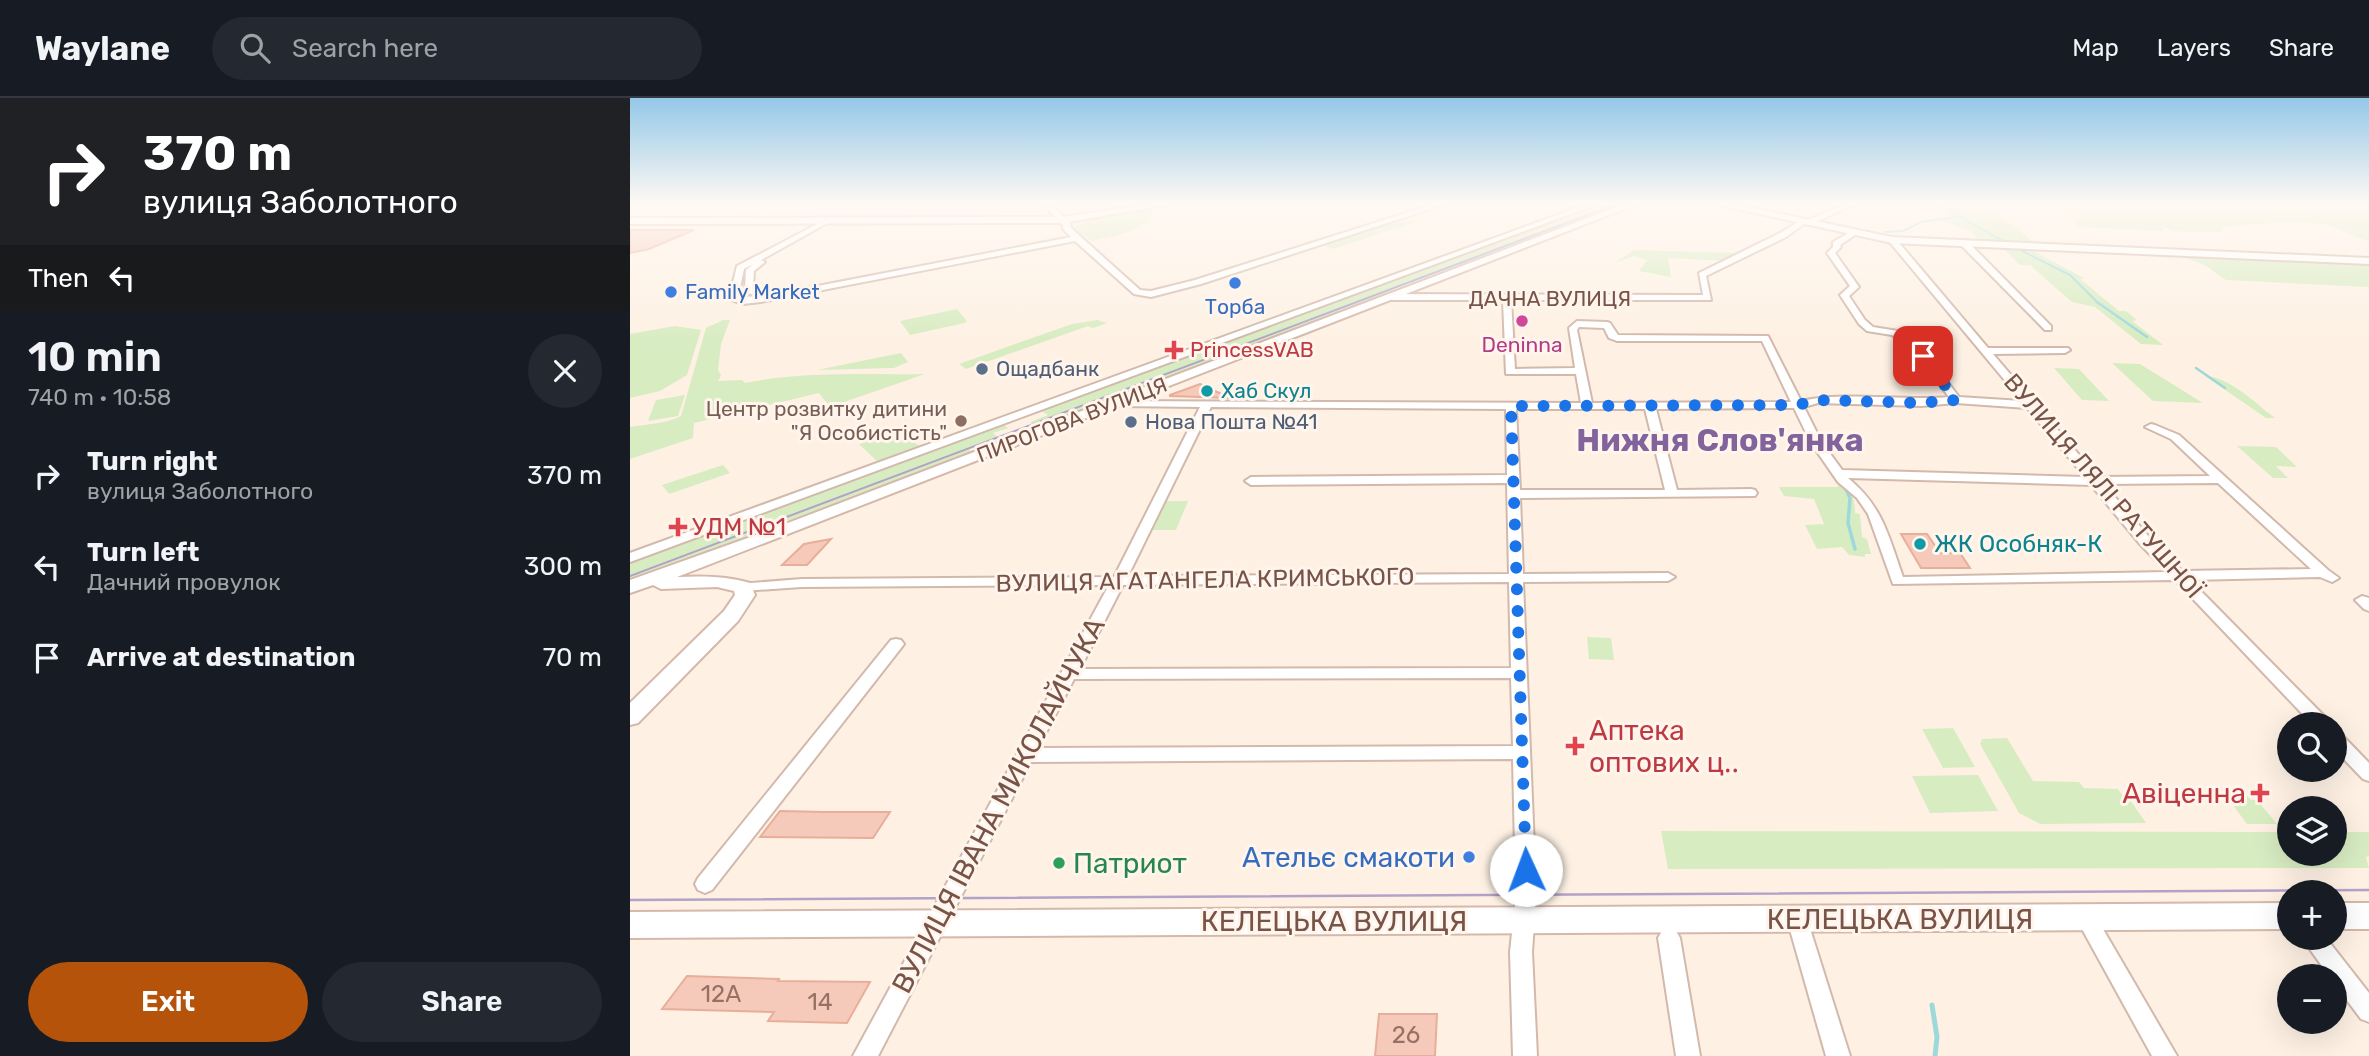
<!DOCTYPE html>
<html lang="en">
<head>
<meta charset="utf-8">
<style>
	:root { --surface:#171b24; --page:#242831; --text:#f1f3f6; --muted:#9ea1a6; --line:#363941; --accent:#b45309 }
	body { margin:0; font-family:Rubik,sans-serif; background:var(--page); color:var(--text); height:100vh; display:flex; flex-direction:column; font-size:26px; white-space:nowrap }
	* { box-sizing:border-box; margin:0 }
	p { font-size:23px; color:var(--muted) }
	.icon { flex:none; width:38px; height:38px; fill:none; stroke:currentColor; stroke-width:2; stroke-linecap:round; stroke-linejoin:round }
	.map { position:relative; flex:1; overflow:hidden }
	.details { display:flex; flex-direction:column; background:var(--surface); width:630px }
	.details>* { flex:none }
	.guide { background:#202124; color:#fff; overflow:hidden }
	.fabs { position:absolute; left:1647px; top:614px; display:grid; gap:14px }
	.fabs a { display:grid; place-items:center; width:70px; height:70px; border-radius:50%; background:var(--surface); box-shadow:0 7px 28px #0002; font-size:35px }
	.pin { position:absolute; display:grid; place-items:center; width:60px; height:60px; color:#fff; margin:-30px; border-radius:14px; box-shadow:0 4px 10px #0006 }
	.me { position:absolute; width:77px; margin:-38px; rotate:358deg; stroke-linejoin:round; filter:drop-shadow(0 0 5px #0008) }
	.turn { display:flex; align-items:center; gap:24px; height:147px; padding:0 28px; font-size:32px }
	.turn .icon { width:91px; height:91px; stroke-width:2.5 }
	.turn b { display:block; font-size:49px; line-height:60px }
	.then { display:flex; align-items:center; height:66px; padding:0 28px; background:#0003; gap:14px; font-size:26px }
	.round { display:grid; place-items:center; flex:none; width:74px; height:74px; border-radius:37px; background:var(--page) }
	.headline { display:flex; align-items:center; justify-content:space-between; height:119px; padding:0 28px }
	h1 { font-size:42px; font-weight:600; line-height:52px }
	.button { display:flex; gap:14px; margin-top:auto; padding:14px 28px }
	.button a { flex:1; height:80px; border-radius:42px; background:var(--accent); color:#fff; font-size:28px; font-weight:600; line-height:80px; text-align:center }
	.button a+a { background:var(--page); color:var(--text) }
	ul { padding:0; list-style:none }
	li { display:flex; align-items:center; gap:21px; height:91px; padding:0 28px }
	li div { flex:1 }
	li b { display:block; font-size:26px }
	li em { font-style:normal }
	header { display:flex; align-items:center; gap:42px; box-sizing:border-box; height:98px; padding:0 35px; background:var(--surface); border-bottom:2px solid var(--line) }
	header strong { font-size:33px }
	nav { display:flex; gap:38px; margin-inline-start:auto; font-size:24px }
	.search { width:490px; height:63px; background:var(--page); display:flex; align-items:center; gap:18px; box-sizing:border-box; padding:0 24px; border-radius:38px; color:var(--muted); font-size:26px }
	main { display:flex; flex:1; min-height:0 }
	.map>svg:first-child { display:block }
	.green { fill:#d8ecc2 }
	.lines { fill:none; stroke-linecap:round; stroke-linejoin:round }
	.stream-far3 { stroke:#9dd9db; stroke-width:2 }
	.stream-far2 { stroke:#9dd9db; stroke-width:2.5 }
	.stream-far1 { stroke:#9dd9db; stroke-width:3.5 }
	.stream { stroke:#9dd9db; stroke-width:5 }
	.building { fill:#f5caba; stroke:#e8ae9a; stroke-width:2 }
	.street-casing { stroke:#d2b9ac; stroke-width:4 }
	.secondary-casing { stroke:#d5b8aa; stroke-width:4 }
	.street { fill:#fff; fill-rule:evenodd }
	.secondary { fill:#fff; fill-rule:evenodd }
	.tram-far1 { stroke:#b2a2c8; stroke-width:2 }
	.tram { stroke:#b2a2c8; stroke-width:2.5 }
	.route { stroke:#1a73e8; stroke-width:12; stroke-dasharray:0 21.6 }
	.shop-dot { fill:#3f7fe0; stroke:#fff5ec; stroke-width:2.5 }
	.hotel-dot { fill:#d1479c; stroke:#fff5ec; stroke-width:2.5 }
	.health-dot { fill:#e0444e; stroke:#fff5ec; stroke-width:2.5 }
	.service-dot { fill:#5c6f8a; stroke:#fff5ec; stroke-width:2.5 }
	.culture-dot { fill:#0f9aa8; stroke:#fff5ec; stroke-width:2.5 }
	.education-dot { fill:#8d6e63; stroke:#fff5ec; stroke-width:2.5 }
	.leisure-dot { fill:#2e9e5b; stroke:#fff5ec; stroke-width:2.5 }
	.labels { text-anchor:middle; stroke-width:6; stroke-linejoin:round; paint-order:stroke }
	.far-shop-label { font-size:21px; fill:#366cbe; stroke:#fff5ec; text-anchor:start }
	.far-street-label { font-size:21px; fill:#785348; stroke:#fff5ec }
	.far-hotel-label { font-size:21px; fill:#b23c85; stroke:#fff5ec }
	.far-health-label { font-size:21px; fill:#be3a42; stroke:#fff5ec; text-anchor:start }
	.far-service-label { font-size:21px; fill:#4e5e75; stroke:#fff5ec; text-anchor:start }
	.far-culture-label { font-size:21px; fill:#0d838f; stroke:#fff5ec; text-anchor:start }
	.far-education-label { font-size:21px; fill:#785e54; stroke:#fff5ec; text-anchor:end }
	.street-label { font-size:24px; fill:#785348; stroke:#fff5ec }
	.health-label { font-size:24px; fill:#be3a42; stroke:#fff5ec; text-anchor:start }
	.culture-label { font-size:24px; fill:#0d838f; stroke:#fff5ec; text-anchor:start }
	.near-number-label { font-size:24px; fill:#977164 }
	.near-health-label { font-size:28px; fill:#be3a42; stroke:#fff5ec; text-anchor:start }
	.near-street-label { font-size:28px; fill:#785348; stroke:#fff5ec }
	.near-shop-label { font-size:28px; fill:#366cbe; stroke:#fff5ec; text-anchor:end }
	.near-leisure-label { font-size:28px; fill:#27864d; stroke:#fff5ec; text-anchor:start }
	.district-label { font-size:32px; font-weight:bold; fill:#82639c; stroke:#fff5ec }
</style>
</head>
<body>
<header>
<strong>Waylane</strong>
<div class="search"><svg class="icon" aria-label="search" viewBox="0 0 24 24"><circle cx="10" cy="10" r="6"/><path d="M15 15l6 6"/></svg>Search here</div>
<nav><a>Map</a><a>Layers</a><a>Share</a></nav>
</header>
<main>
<section class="details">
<div class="guide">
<div class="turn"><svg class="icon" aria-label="right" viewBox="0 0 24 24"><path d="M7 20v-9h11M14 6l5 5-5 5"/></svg><div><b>370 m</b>вулиця Заболотного</div></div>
<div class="then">Then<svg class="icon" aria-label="left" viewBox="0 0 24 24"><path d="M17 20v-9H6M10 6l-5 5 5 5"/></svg></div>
</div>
<div class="headline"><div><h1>10 min</h1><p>740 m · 10:58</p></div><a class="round"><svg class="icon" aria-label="close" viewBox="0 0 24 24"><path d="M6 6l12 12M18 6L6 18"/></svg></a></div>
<ul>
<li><svg class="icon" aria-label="right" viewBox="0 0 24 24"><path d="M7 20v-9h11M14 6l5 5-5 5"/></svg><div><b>Turn right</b><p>вулиця Заболотного</p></div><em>370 m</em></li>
<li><svg class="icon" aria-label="left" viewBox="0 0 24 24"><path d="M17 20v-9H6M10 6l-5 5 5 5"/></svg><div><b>Turn left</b><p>Дачний провулок</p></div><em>300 m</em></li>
<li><svg class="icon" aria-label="arrive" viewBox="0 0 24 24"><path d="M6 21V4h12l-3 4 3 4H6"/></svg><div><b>Arrive at destination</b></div><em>70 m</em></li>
</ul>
<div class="button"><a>Exit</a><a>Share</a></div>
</section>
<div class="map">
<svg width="1739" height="958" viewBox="0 0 1739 958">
	<rect width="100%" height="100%" fill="#fef1e4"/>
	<g class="green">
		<polygon points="968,107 985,107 977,111 979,112 761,192 763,194 408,329 400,324 418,317 411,313"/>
		<path d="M1302 107H1739V143C1724 140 1712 131 1698 127 1669 121 1623 126 1593 129L1591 134 1543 133 1531 128 1534 133 1449 129 1442 123 1454 119 1450 116 1432 115 1427 111 1429 113 1366 112 1382 128 1392 130 1385 131 1390 133 1406 146 1351 144 1341 134 1307 120 1319 118Z"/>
		<path d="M520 112 523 113C516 136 482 137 462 143L442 131 456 123Z"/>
		<polygon points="782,121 789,123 703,151 689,146 766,122 773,124"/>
		<polygon points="1374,151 1401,152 1454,180 1450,181 1489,213 1496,213 1507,222 1502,223 1533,247 1511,246 1465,209 1442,204 1400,167 1390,167"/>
		<polygon points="1005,152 1111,155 1097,163 1038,160 1041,179 1009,173 1017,162 1004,158 984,165"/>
		<polygon points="1547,156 1739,164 1739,189 1596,182 1576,168"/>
		<polygon points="327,211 337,223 334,225 280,237 270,223"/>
		<path d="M93 222H100L91 246 88 272 91 277 88 283 112 282 115 285C174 273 236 277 295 276L200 309 189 295 64 325 63 340 0 361V329C17 326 35 326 51 318L76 230Z"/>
		<polygon points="467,222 477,225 463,230 458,228 336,271 329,266 442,226"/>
		<polygon points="45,228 71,232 57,277 30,293 0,300 0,236"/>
		<polygon points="271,255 278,264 264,270 187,272"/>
		<polygon points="1482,265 1510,266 1573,305 1523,303"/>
		<polygon points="1424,270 1449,271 1479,303 1452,302"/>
		<path d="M1575 278C1600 279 1625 305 1645 320H1636Z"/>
		<polygon points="55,297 48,318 18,323 26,302"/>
		<polygon points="373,326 378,330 363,335 369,340 339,351 342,354 0,482 0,463"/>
		<polygon points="269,333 291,349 249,365 229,346"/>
		<polygon points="1607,348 1646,349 1667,369 1646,368 1658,380 1643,380"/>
		<polygon points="93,367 100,375 39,396 32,387"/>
		<path d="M1208 382C1221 388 1225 400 1225 415L1230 416 1232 439 1237 441 1241 456H1235V459L1219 457 1212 449 1187 451 1175 427 1194 426 1184 401 1154 398 1149 389H1208Z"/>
		<polygon points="535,403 558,403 546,432 523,432"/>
		<polygon points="957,539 981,540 984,562 959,561"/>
		<polygon points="1323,630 1345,669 1313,670 1292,631"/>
		<polygon points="1377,640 1403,683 1449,684 1454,690 1488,691 1495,701 1500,702 1516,725 1410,726 1389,715 1350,646 1352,641"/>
		<polygon points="1348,677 1368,713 1300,715 1282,678"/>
		<polygon points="1596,698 1618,698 1621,702 1627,702 1647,726 1617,726"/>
		<polygon points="1031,733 1659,734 1659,756 1704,756 1705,734 1739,734 1739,758 1736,759 1739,770 1038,771"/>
	</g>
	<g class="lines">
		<g class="stream-far3">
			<polyline points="1309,107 1373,143"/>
			<polyline points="1255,134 1273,133 1291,124 1327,119"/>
			<polyline points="1392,153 1440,177 1469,206"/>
		</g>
		<g class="stream-far2">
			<polyline points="1467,204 1517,239"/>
			<polyline points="1566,270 1595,290"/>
		</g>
		<polyline class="stream-far1" points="1215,389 1220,400 1218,425 1225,451"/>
		<polyline class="stream" points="1302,907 1307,939 1305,958"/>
	</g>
	<g class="building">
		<polygon points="0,132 64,132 19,151 0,155"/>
		<polygon points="570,286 600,300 540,298 540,297"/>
		<polygon points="1271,436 1297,436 1310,455 1330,455 1340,470 1291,470"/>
		<polygon points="201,441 177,467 152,467 174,446"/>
		<polygon points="150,713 196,714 260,714 243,740 130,739"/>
		<polygon points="57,878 149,881 148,883 240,884 217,925 138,923 144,914 32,911"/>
		<polygon points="749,916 807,916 805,958 745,958"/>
	</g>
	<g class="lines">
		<g class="street-casing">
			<g id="street">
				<path d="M414 107H421L440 124 441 130 510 192 521 193 565 182 801 107H812L571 186 521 199 504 196 445 143 131 204 113 206 99 201 107 168 195 122 201 123 131 162 135 164 124 173 123 189 140 194 141 197 441 139 433 131V127ZM123 166 116 172 115 190 120 196 133 198 108 199 114 171Z"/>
				<polygon points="955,107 965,107 0,464 0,455"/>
				<path d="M1213 107H1222L1180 127 1174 126 1156 139 1076 178 1081 202H881L885 271 945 270 939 230 947 223 977 224 980 225 988 237 1138 238 1171 303C1214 293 1272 303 1319 299L1290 260 1262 237 1237 233 1229 226 1210 197 1220 188 1197 155 1203 149V144L1222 133 1226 135 1225 137 1210 147 1211 149 1205 155 1229 189 1219 198 1235 222 1243 229 1268 233 1296 256 1329 299 1392 303 1258 142 1265 140 1358 250H1438L1440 252 1435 255 1363 256 1468 379 1580 378 1541 341 1515 329 1521 326 1525 327 1549 337 1698 472 1709 480 1702 484 1690 479 1560 482 1698 622 1700 626H1682L1545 482 1263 486 1238 416 1227 400 1208 384 1181 345 1164 310 1026 311 1047 392 1121 391 1125 392 1127 395 1125 398 890 400 893 476 1038 475 1045 479 1038 483 893 484 906 797 902 854 907 958H883L880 854 886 797 883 661 401 664 248 958H223L479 487 172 489 113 493 106 489 108 486 172 481 484 479 570 309 486 308 482 307V303L951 305 946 276H876L873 202H762L758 199 762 196 1073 197 1069 175 1150 135 1170 123H1175ZM949 229 974 230 979 240 987 243H1132L1161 304 962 305 947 232ZM1188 305 1291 308 1326 305 1397 310 1455 379 1212 372 1191 343 1174 309ZM581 309 876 311 877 377 621 379 615 383 621 387 877 385 879 476 498 478ZM886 311H1015L1035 392H890ZM1218 380 1461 387 1509 445 1537 474 1273 479C1258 437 1253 409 1218 380ZM1588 385 1681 471 1552 473 1519 439 1474 386ZM879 484 881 570 450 571 493 487ZM881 580 883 648 408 650 444 581Z"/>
				<polygon points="1332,144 1338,144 1421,228 1421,232 1415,232 1332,148"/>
				<polygon points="1732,498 1739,500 1739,513 1734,511 1725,502"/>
				<polygon points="266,541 271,542 274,546 271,550 82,792 75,795 68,792 65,786 68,780 261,542"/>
				<polygon points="1704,633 1710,635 1739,665 1739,683 1733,681 1704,651"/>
				<polygon points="1456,811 1463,814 1547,958 1522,958 1446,820 1449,814"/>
				<polygon points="1167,812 1174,814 1177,821 1220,958 1196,958 1157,821 1160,814"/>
				<polygon points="1039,830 1046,833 1050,840 1070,958 1046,958 1028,840 1032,833"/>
				<polygon points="1672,840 1696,840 1739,895 1739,924 1731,921 1704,885 1704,878 1699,878"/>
			</g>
		</g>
		<g class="secondary-casing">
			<g id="secondary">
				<polygon points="512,107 536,107 433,125 0,126 0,120 433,119"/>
				<path d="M992 107H1005L47 479C73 478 95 478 120 485L125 497 108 523 8 625 0 627V605L94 513 105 497 104 493 87 489 31 491 23 487 0 495V482L129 436Z"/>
				<polygon points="1089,107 1108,107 1262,139 1739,160 1739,166 1262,145"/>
				<polygon points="1659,805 1659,831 0,840 0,814"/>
				<rect x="1704" y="805" width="35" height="26"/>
			</g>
		</g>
		<use href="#street" class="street"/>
		<use href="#secondary" class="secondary"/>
		<polyline class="tram-far1" points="0,478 984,107"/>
		<polyline class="tram" points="0,802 1739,792"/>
	</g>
	<linearGradient id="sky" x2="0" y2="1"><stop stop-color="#94c8e8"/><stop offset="0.44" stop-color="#fff9f3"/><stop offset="1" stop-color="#fff9f3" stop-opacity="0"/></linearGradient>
	<rect width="1739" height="241" fill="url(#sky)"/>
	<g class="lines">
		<polyline class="route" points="896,772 881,308 1167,307 1188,302 1291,305 1326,302 1293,258"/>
	</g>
	<g class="shop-dot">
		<circle cx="605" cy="185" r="7"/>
		<circle cx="41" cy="194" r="7"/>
		<circle cx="839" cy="759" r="7"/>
	</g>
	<circle class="hotel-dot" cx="892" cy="223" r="7"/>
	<g class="health-dot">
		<path d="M540.5 241.5h7v7h7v7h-7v7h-7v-7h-7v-7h7z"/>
		<path d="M44.5 418.5h7v7h7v7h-7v7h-7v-7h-7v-7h7z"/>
		<path d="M941.5 637.5h7v7h7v7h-7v7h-7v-7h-7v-7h7z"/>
		<path d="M1626.5 684.5h7v7h7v7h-7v7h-7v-7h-7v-7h7z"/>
	</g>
	<g class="service-dot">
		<circle cx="352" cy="271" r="7"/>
		<circle cx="501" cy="324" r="7"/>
	</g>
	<g class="culture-dot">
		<circle cx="577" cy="293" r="7"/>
		<circle cx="1290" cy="446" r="7"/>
	</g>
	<circle class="education-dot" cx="331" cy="323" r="7"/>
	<circle class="leisure-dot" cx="429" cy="765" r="7"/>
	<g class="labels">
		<g class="far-shop-label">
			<text x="55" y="201">Family Market</text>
			<text x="605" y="216" text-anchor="middle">Торба</text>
		</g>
		<g class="far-street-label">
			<text x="920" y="208">ДАЧНА ВУЛИЦЯ</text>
			<text transform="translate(442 322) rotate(-21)" y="7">ПИРОГОВА ВУЛИЦЯ</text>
		</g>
		<g class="far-hotel-label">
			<text x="892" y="254">Deninna</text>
		</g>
		<g class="far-health-label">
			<text x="560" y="259">PrincessVAB</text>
		</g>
		<g class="far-service-label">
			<text x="366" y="278">Ощадбанк</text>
			<text x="515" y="331">Нова Пошта №41</text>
		</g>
		<g class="far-culture-label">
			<text x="591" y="300">Хаб Скул</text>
		</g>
		<g class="far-education-label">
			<text x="317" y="318">Центр розвитку дитини<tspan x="317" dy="24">"Я Особистість"</tspan></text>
		</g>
		<g class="street-label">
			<text transform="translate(1473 388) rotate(49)" y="8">ВУЛИЦЯ ЛЯЛІ РАТУШНОЇ</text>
			<text transform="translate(575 482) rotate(-1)" y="8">ВУЛИЦЯ АГАТАНГЕЛА КРИМСЬКОГО</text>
		</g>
		<g class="health-label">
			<text x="62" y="437">УДМ №1</text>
		</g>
		<g class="culture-label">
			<text x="1304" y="454">ЖК Особняк-К</text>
		</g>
		<g class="near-number-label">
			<text x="91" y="904">12А</text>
			<text x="190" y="912">14</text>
			<text x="776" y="945">26</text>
		</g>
		<g class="near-health-label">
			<text x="959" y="642">Аптека<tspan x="959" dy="32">оптових ц‥</tspan></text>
			<text x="1616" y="705" text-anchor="end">Авіценна</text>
		</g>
		<g class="near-street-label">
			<text transform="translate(368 707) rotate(-62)" y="10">ВУЛИЦЯ ІВАНА МИКОЛАЙЧУКА</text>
			<text x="1270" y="831">КЕЛЕЦЬКА ВУЛИЦЯ</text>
			<text x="704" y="833">КЕЛЕЦЬКА ВУЛИЦЯ</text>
		</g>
		<g class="near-shop-label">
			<text x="825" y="769">Ательє смакоти</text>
		</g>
		<g class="near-leisure-label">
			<text x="443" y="775">Патриот</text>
		</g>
		<g class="district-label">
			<text x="1090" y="353">Нижня Слов'янка</text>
		</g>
	</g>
</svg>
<div class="fabs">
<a><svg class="icon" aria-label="search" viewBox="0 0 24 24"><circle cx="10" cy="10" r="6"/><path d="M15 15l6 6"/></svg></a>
<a><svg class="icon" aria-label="layers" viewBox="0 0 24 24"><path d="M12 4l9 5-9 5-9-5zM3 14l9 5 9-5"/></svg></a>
<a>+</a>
<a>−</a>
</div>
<div class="pin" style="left:1293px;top:258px;background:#d93025"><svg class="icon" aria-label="arrive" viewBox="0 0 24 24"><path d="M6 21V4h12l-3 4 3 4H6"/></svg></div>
<svg class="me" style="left:896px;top:772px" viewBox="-20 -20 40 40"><circle r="19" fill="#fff"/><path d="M0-13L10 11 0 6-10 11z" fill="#1a73e8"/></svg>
</div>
</main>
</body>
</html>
